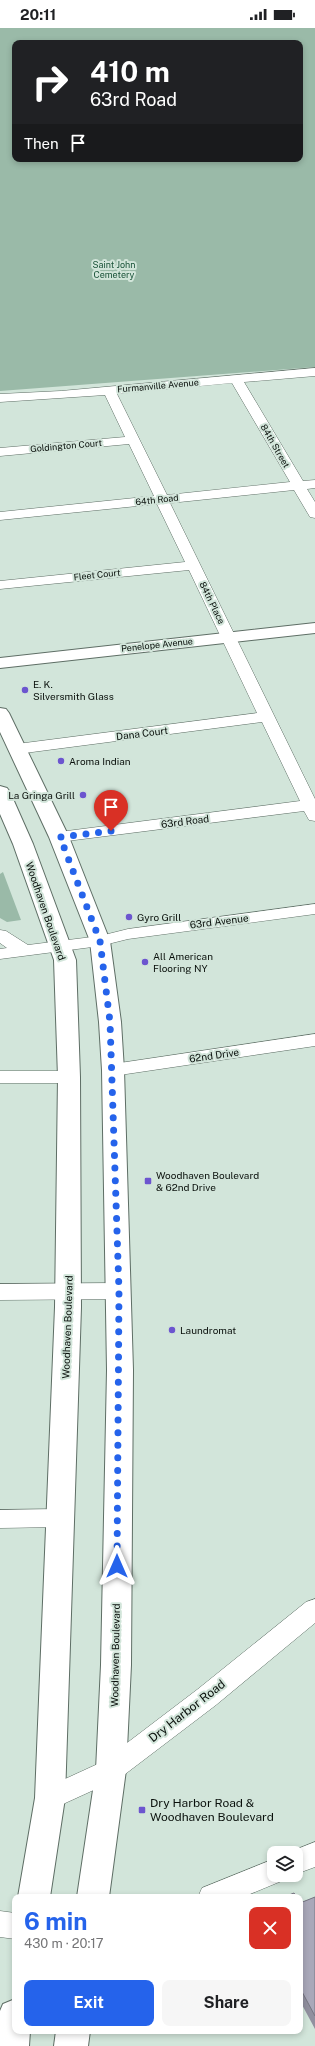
<!DOCTYPE html>
<html lang="en">
<head>
<meta charset="utf-8">
<style>
	:root { --surface:#fff; --page:#f6f6f6; --text:#202124; --muted:#757577; --accent:#2563eb }
	body { margin:0; font-family:"Public Sans",sans-serif; background:var(--page); color:var(--text); height:100vh; display:flex; flex-direction:column; font-size:15px; white-space:nowrap }
	* { box-sizing:border-box; margin:0 }
	p { font-size:13px; color:var(--muted) }
	.icon { flex:none; width:22px; height:22px; fill:none; stroke:currentColor; stroke-width:2; stroke-linecap:round; stroke-linejoin:round }
	.map { position:relative; flex:1; overflow:hidden }
	.panel { position:absolute; left:12px; top:1866px; width:291px; height:140px; display:flex; flex-direction:column; background:var(--surface); border-radius:8px; box-shadow:0 2px 6px #0003 }
	.panel>* { flex:none }
	.guide { position:absolute; left:12px; top:12px; width:291px; height:122px; border-radius:8px; box-shadow:0 2px 6px #0003; background:#202124; color:#fff; overflow:hidden }
	.fabs { position:absolute; left:267px; top:1818px; display:grid; gap:8px }
	.fabs a { display:grid; place-items:center; width:36px; height:36px; border-radius:8px; background:var(--surface); box-shadow:0 2px 6px #0003; font-size:20px }
	.pin { position:absolute; display:grid; place-items:center; width:34px; height:34px; color:#fff; margin:-41px -17px; border-radius:50% 50% 50% 0; rotate:-45deg; box-shadow:0 0 4px #0007 }
	.pin .icon { rotate:45deg }
	.me { position:absolute; width:44px; margin:-22px; rotate:0deg; stroke-linejoin:round; filter:drop-shadow(0 0 3px #0008) }
	.turn { display:flex; align-items:center; gap:14px; height:84px; padding:0 12px; font-size:18px }
	.turn .icon { width:52px; height:52px; stroke-width:2.5 }
	.turn b { display:block; font-size:28px; line-height:34px }
	.then { display:flex; align-items:center; height:38px; padding:0 12px; background:#0003; gap:8px; font-size:15px }
	.round { display:grid; place-items:center; flex:none; width:42px; height:42px; border-radius:8px; background:var(--page) }
	.head { display:flex; align-items:center; justify-content:space-between; height:68px; padding:0 12px }
	h1 { font-size:24px; font-weight:700; line-height:30px; color:var(--accent) }
	.cta { display:flex; gap:8px; margin-top:auto; padding:8px 12px }
	.cta a { flex:1; height:46px; border-radius:8px; background:var(--accent); color:#fff; font-size:16px; font-weight:700; line-height:46px; text-align:center }
	.cta a+a { background:var(--page); color:var(--text) }
	.status { display:flex; justify-content:space-between; align-items:center; height:28px; padding:0 20px; background:var(--surface); direction:ltr }
	.status svg { height:11px; fill:currentColor }
	.map>svg:first-child { display:block }
	.green { fill:#9abaa8; fill-rule:evenodd }
	.lines { fill:none; stroke-linecap:round; stroke-linejoin:round }
	.minor-casing { stroke:#5e6e65; stroke-width:1 }
	.tertiary-casing { stroke:#5e6e65; stroke-width:2 }
	.primary-casing { stroke:#5e6e65; stroke-width:2 }
	.minor { fill:#fff; fill-rule:evenodd }
	.tertiary { fill:#fff; fill-rule:evenodd }
	.primary { fill:#fff; fill-rule:evenodd }
	.wall { fill:#91909f }
	.building { fill:#a9a8b9; stroke:#767682 }
	.route { stroke:#2563eb; stroke-width:7; stroke-dasharray:0 12.6 }
	.poi-dot { fill:#6c55cf; stroke:#d2e5da; stroke-width:1.5 }
	.labels { text-anchor:middle; stroke-width:4; stroke-linejoin:round; paint-order:stroke }
	.far-park-label { font-size:9px; fill:#1a5339; stroke:#d2e5da }
	.far-street-label { font-size:9px; fill:#090f0b; stroke:#d2e5da }
	.poi-label { font-size:10px; fill:#090f0b; stroke:#d2e5da; text-anchor:start }
	.street-label { font-size:10px; fill:#090f0b; stroke:#d2e5da }
	.near-street-label { font-size:12px; fill:#090f0b; stroke:#d2e5da }
	.near-poi-label { font-size:12px; fill:#090f0b; stroke:#d2e5da; text-anchor:start }
</style>
</head>
<body>
<div class="status"><b>20:11</b><svg viewBox="0 0 49 12"><path d="M0 12V9h3v3zM5 12V6h3v6zM10 12V3h3v9zM15 12V0h3v12zM26 1h20v11H26zM47 4h2v5h-2z"/></svg></div>
<div class="map">
<svg width="315" height="2018" viewBox="0 0 315 2018">
	<rect width="100%" height="100%" fill="#d2e5da"/>
	<g class="green">
		<path d="M0 0H315V339L0 363ZM15 15H300V131H15Z"/>
		<polygon points="3,844 21,892 7,894 0,890 0,846"/>
	</g>
	<g class="lines">
		<g class="minor-casing">
			<g id="minor">
				<path d="M315 340V348L244 354 303 453 315 452V460L307 461 315 474V490L310 489 294 462 170 475 315 771V793L309 792 304 783 59 814 53 813 50 809 53 805 59 804 300 773 262 694 17 726 11 724 9 721 11 718 17 716 257 685 189 542 0 561V553L185 534 157 476 0 492V484L154 468 129 416 0 428V420L125 409 105 367 0 374V366L61 363ZM232 355 290 454 167 467 117 366Z"/>
				<polygon points="315,876 315,886 128,911 100,918 0,931 0,921 7,920 0,915 0,902 6,903 28,917 100,908 128,901"/>
				<polygon points="315,1006 315,1018 113,1048 106,1046 103,1042 106,1038 113,1036"/>
				<polygon points="0,1043 69,1043 76,1045 79,1049 76,1053 69,1055 0,1055"/>
				<polygon points="119,1255 127,1258 130,1263 127,1268 119,1271 0,1272 0,1256"/>
				<polygon points="59,1481 67,1483 71,1490 67,1497 59,1499 0,1500 0,1482"/>
				<polygon points="315,1571 315,1595 216,1677 120,1750 50,1782 41,1778 37,1770 41,1762 102,1734 198,1661 306,1574"/>
				<polygon points="315,1814 315,1839 296,1846 296,1825 287,1825"/>
				<polygon points="274,1831 274,1847 286,1847 284,1852 243,1869 198,1869 202,1860"/>
				<polygon points="0,1883 15,1885 15,1911 0,1909"/>
			</g>
		</g>
		<g class="tertiary-casing">
			<polygon id="tertiary" points="315,595 315,605 0,640 0,630"/>
		</g>
		<g class="primary-casing">
			<g id="primary">
				<polygon points="0,680 6,681 9,685 69,809 110,913 121,994 124,1042 133,1342 131,1637 126,1742 109,1869 77,1869 96,1742 101,1637 107,1342 102,1042 99,994 90,913 49,809 0,704"/>
				<polygon points="0,758 7,760 10,764 33,816 76,932 80,1049 81,1279 65,1770 50,1869 18,1869 35,1770 55,1279 58,1049 54,932 13,816 0,786"/>
				<polygon points="15,1971 15,2003 30,2003 29,2018 0,2018 0,1983 3,1976"/>
				<polygon points="56,2003 90,2003 88,2018 54,2018"/>
			</g>
		</g>
		<use href="#minor" class="minor"/>
		<use href="#tertiary" class="tertiary"/>
		<use href="#primary" class="primary"/>
	</g>
	<polygon class="wall" points="315,1869 315,2001 300,1973 300,1875"/>
	<g class="building">
		<polygon points="294,1865 297,1869 284,1869"/>
		<polygon points="315,1869 315,1988 300,1960 300,1875"/>
	</g>
	<g class="lines">
		<polyline class="route" points="111,803 60,809 100,913 110,994 119,1263 117,1538"/>
	</g>
	<g class="poi-dot">
		<circle cx="25" cy="662" r="4"/>
		<circle cx="61" cy="733" r="4"/>
		<circle cx="83" cy="767" r="4"/>
		<circle cx="129" cy="889" r="4"/>
		<circle cx="145" cy="934" r="4"/>
		<rect x="144" y="1149" width="8" height="8" rx="2"/>
		<circle cx="172" cy="1302" r="4"/>
		<rect x="138" y="1778" width="8" height="8" rx="2"/>
	</g>
	<g class="labels">
		<g class="far-park-label">
			<text x="114" y="240">Saint John<tspan x="114" dy="10">Cemetery</tspan></text>
		</g>
		<g class="far-street-label">
			<text transform="translate(158 358) rotate(-5)" y="3">Furmanville Avenue</text>
			<text transform="translate(66 418) rotate(-5)" y="3">Goldington Court</text>
			<text transform="translate(275 418) rotate(60)" y="3">84th Street</text>
			<text transform="translate(157 472) rotate(-6)" y="3">64th Road</text>
			<text transform="translate(97 547) rotate(-6)" y="3">Fleet Court</text>
			<text transform="translate(212 575) rotate(64)" y="3">84th Place</text>
			<text transform="translate(157 617) rotate(-6)" y="3">Penelope Avenue</text>
		</g>
		<g class="poi-label">
			<text x="33" y="660">E. K.<tspan x="33" dy="12">Silversmith Glass</tspan></text>
			<text x="69" y="737">Aroma Indian</text>
			<text x="75" y="771" text-anchor="end">La Gringa Grill</text>
			<text x="137" y="893">Gyro Grill</text>
			<text x="153" y="932">All American<tspan x="153" dy="12">Flooring NY</tspan></text>
			<text x="156" y="1151">Woodhaven Boulevard<tspan x="156" dy="12">&amp; 62nd Drive</tspan></text>
			<text x="180" y="1306">Laundromat</text>
		</g>
		<g class="street-label">
			<text transform="translate(142 705) rotate(-7)" y="4">Dana Court</text>
			<text transform="translate(185 793) rotate(-7)" y="4">63rd Road</text>
			<text transform="translate(46 883) rotate(71)" y="4">Woodhaven Boulevard</text>
			<text transform="translate(219 893) rotate(-7)" y="4">63rd Avenue</text>
			<text transform="translate(214 1027) rotate(-8)" y="4">62nd Drive</text>
			<text transform="translate(67 1299) rotate(-88)" y="4">Woodhaven Boulevard</text>
			<text transform="translate(115 1627) rotate(-89)" y="4">Woodhaven Boulevard</text>
		</g>
		<g class="near-street-label">
			<text transform="translate(187 1683) rotate(-38)" y="4">Dry Harbor Road</text>
		</g>
		<g class="near-poi-label">
			<text x="150" y="1779">Dry Harbor Road &amp;<tspan x="150" dy="14">Woodhaven Boulevard</tspan></text>
		</g>
	</g>
</svg>
<div class="fabs">
<a><svg class="icon" aria-label="layers" viewBox="0 0 24 24"><path d="M12 4l9 5-9 5-9-5zM3 14l9 5 9-5"/></svg></a>
</div>
<div class="pin" style="left:111px;top:803px;background:#d93025"><svg class="icon" aria-label="arrive" viewBox="0 0 24 24"><path d="M6 21V4h12l-3 4 3 4H6"/></svg></div>
<svg class="me" style="left:117px;top:1538px" viewBox="-20 -20 40 40"><path d="M0-17L14 15 0 8-14 15z" fill="#2563eb" stroke="#fff" stroke-width="4"/></svg>
<div class="guide">
<div class="turn"><svg class="icon" aria-label="right" viewBox="0 0 24 24"><path d="M7 20v-9h11M14 6l5 5-5 5"/></svg><div><b>410 m</b>63rd Road</div></div>
<div class="then">Then<svg class="icon" aria-label="arrive" viewBox="0 0 24 24"><path d="M6 21V4h12l-3 4 3 4H6"/></svg></div>
</div>
<section class="panel">
<div class="head"><div><h1>6 min</h1><p>430 m · 20:17</p></div><a class="round" style="background:#d93025;color:#fff"><svg class="icon" aria-label="close" viewBox="0 0 24 24"><path d="M6 6l12 12M18 6L6 18"/></svg></a></div>
<div class="cta"><a>Exit</a><a>Share</a></div>
</section>
</div>
</body>
</html>
